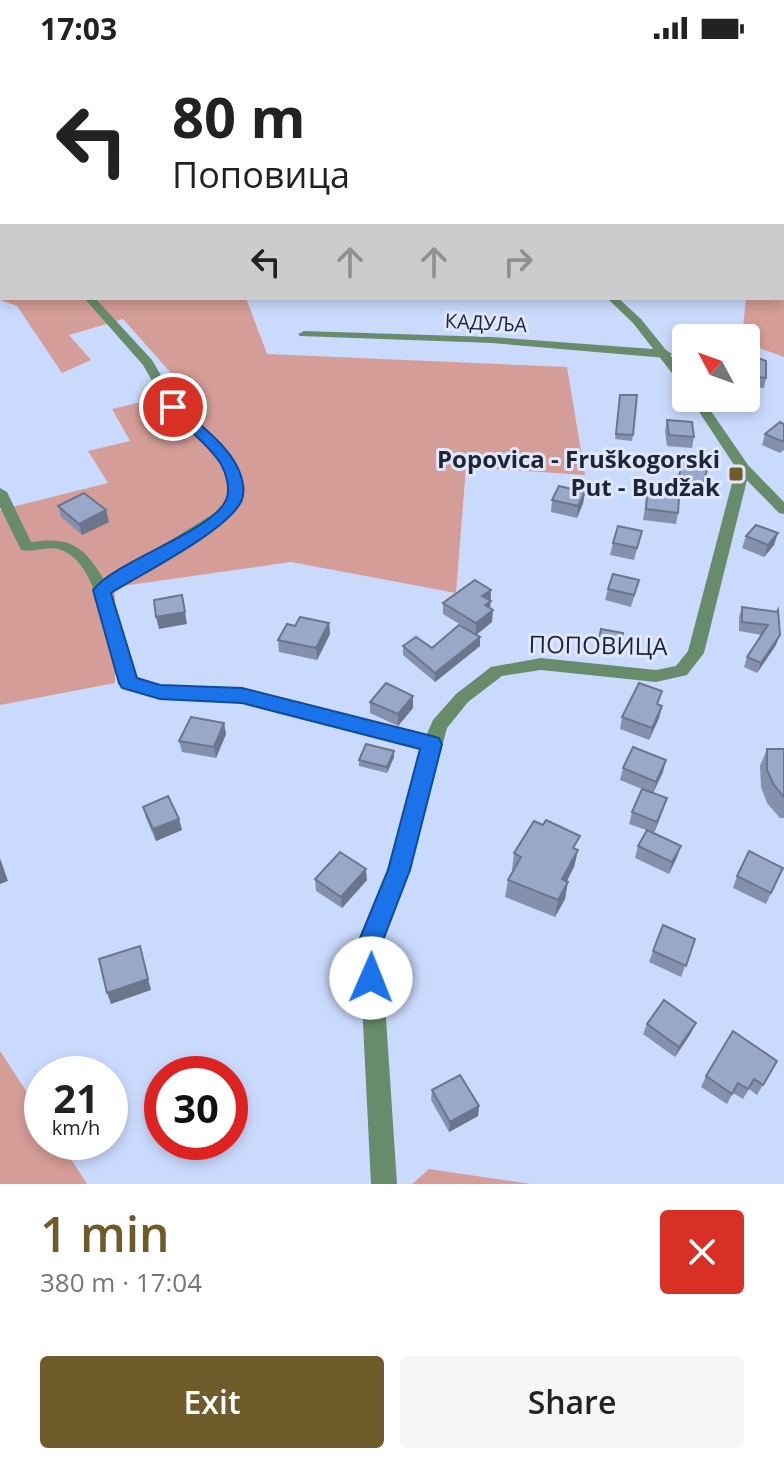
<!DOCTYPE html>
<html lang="en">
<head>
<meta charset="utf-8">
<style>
	:root { --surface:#fff; --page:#f6f6f6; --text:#222; --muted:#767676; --accent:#6f5a29 }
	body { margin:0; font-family:"Open Sans",sans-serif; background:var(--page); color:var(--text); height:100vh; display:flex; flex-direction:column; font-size:30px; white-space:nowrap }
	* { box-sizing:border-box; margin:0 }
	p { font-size:26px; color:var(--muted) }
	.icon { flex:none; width:44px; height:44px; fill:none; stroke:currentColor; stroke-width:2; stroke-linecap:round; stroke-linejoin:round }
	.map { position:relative; height:1128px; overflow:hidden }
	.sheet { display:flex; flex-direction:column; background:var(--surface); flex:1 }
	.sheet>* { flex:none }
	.banner { position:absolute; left:0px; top:0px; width:784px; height:244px; box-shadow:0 4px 12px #0003; background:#fff; color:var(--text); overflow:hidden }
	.needle { width:52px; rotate:311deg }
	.fabs { position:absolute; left:672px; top:268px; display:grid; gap:16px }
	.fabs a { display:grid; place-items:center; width:88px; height:88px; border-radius:8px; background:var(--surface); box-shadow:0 4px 12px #0003; font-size:40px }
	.speed { position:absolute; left:24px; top:1000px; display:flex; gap:16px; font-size:40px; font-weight:700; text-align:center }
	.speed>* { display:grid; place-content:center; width:104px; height:104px; border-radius:50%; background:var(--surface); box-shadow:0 4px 12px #0003; line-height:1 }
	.speed small { font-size:20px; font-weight:400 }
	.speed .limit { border:12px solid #d22; background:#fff; color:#111 }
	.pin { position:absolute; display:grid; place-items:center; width:68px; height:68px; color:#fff; margin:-34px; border:4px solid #fff; border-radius:50%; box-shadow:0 2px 8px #0007 }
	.me { position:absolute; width:88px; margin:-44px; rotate:1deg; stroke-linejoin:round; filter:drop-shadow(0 0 6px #0008) }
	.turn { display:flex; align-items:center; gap:28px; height:168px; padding:0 40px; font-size:36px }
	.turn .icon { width:104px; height:104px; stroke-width:2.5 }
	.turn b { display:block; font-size:56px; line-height:68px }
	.lanes { display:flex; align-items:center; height:76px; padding:0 40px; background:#0003; justify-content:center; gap:40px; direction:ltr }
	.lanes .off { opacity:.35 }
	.round { display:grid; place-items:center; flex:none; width:84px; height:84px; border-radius:8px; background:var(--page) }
	.head { display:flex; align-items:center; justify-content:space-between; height:136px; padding:0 40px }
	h1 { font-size:48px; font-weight:600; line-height:60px; color:var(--accent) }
	.button { display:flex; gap:16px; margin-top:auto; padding:16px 40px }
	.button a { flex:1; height:92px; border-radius:8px; background:var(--accent); color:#fff; font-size:32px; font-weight:600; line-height:92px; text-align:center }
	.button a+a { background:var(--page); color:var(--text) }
	.status { display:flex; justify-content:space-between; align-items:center; height:56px; padding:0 40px; background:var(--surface); direction:ltr }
	.status svg { height:22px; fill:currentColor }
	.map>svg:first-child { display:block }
	.green { fill:#d59d97 }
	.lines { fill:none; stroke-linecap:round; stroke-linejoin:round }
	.minor { fill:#688c6b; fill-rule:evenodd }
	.tertiary { fill:#688c6b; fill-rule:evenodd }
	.wall { fill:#8490ad }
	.shaded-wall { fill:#6b768d }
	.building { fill:#99a8c9; stroke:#6b768d; stroke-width:2 }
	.route { fill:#1a73e8; stroke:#114b97; stroke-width:2 }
	.poi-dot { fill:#6f5a29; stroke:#dee7fd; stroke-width:3 }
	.labels { text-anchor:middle; stroke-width:6; stroke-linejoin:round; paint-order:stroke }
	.far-street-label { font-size:20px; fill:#1f2532; stroke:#dee7fd }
	.poi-label { font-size:24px; font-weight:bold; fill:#1f2532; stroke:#dee7fd; text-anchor:end }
	.street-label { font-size:24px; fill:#1f2532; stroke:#dee7fd }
</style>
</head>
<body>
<div class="status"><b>17:03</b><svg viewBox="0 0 49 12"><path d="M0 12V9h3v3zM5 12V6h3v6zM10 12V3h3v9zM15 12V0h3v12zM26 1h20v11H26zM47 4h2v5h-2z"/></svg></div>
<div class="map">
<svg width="784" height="1128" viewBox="0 0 784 1128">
	<rect width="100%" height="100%" fill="#cadafd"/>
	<g class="green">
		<polygon points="259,0 666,0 674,2 267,2"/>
		<polygon points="0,23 2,242 246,242 267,298 567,311 585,419 466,411 456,537 291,506 115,531 115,627 0,649 0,454 108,427 88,395 130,385 112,353 187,335 123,263 69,279 91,304 62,317 17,250 0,244"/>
		<polygon points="782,168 784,168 784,301 746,287 746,282 742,282 746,242 782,242"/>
		<polygon points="0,995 42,1059 42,1086 60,1086 87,1128 0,1128"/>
		<polygon points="429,1113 531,1128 412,1128"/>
	</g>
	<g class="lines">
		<g class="minor">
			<rect x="782" y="21" width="2" height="5"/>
			<rect x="782" y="62" width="2" height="4"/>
			<polygon points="782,158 784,159 784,165 782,164"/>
			<rect x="0" y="195" width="2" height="7"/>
			<path d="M84 242H95L152 304 178 349 235 406 243 429 242 443 231 459 109 536 136 623 160 630 242 634 426 680 433 664 456 638 491 611 541 602 656 614 676 610 688 595 736 412 743 408 750 412 704 597 687 619 656 626 541 614 502 620 468 646 447 672 409 814 381 887 397 1128H371L359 887 389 814 422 692 242 646 160 642 123 631C105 597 103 505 58 493 46 490 33 497 21 494L0 451V432L7 436 31 486C72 480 84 491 105 525L221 453 228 443 229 429 222 407 169 354 143 309Z"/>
			<polygon points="304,275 492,281 666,294 672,298 666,302 492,287 300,280 298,278"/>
		</g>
		<g class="tertiary">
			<polygon points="607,242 618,242 641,263 686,319 686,331 682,330 633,267"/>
			<polygon points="690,342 702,342 748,409 784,446 784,458 779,457 738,415"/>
		</g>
	</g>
	<g class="wall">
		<polygon points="746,306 766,322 764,332 746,330"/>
		<polygon points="620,339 633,379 632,385 615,383"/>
		<polygon points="667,364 694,381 692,392 667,390 665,375"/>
		<polygon points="784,368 784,394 780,397 762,389 765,378"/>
		<polygon points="707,414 700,442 675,437 677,425"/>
		<polygon points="585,436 583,447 577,462 551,456 552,444"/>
		<polygon points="647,438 678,457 676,468 643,464"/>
		<polygon points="58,450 106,454 109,466 82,479 61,461"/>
		<polygon points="642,475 634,504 610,499 613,487"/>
		<polygon points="746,480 774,489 764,501 742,492"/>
		<polygon points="639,524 631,551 605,544 608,533"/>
		<polygon points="491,534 490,552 492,566 476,579 480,581 480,590 435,626 403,599 403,590 432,592 474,577 443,558 443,547"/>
		<polygon points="742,551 777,556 776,589 757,617 744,611 747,601 762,579 739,575 739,561"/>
		<polygon points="329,567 330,578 317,604 279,596 278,584 295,570"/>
		<polygon points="601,573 623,577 618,599 597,595"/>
		<polygon points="370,646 413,652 398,670 370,657"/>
		<polygon points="659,649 662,650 659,662 649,684 620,673 622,661"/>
		<polygon points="224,667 226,678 216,702 182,696 179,685"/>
		<polygon points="767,693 784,693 784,762 780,762 767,747 761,731 760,710"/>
		<polygon points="394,695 394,701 387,717 359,710 359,704"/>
		<polygon points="623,712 663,716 653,737 663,754 654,777 681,790 677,801 669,818 635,802 638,790 646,774 629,768 632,756 642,733 620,724"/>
		<polygon points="143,751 179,763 182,774 156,785 146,762"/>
		<polygon points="577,794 578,794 574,811 567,825 565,843 555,861 505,841 508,824 513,815 512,814 514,797"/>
		<polygon points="783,812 766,848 733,832 737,820"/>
		<polygon points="315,823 367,824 342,852 316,835"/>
		<polygon points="695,883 681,921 649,906 653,895"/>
		<polygon points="647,968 691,977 675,1001 643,978"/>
		<polygon points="777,1005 757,1039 749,1033 743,1043 733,1037 727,1048 701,1031 706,1020"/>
		<polygon points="432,1034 479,1050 478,1060 449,1076 431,1044"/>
	</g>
	<g class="shaded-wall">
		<polygon points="585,436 583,447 577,462 578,450"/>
		<polygon points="106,454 109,466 82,479 79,468"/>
		<polygon points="778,477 774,489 764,501 768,489"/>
		<polygon points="491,534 490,557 482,540"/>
		<polygon points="493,554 492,566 476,579 476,567"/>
		<polygon points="185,556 187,568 159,573 156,561"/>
		<polygon points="329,567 330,578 317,604 316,592"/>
		<polygon points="780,579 776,589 757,617 761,607"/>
		<polygon points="480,581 480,590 435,626 435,617"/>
		<polygon points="413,640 413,652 398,670 398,658"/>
		<polygon points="662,650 659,662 649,684 652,672"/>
		<polygon points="224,667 226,678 216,702 214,691"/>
		<polygon points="394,695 394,701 387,717 387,711"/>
		<polygon points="666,704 663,716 653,737 656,726"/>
		<polygon points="667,742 663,754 654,777 657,766"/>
		<polygon points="179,763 182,774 156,785 153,773"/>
		<polygon points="681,790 677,801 669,818 672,806"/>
		<polygon points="578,794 574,811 559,840 562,823"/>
		<polygon points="0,802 8,825 0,828"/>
		<polygon points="366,813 367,824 342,852 341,841"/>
		<polygon points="568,826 565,843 555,861 558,844"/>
		<polygon points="140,890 151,934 111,948 107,937"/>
		<polygon points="696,967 691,977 675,1001 679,991"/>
		<polygon points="479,1050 478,1060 449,1076 450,1066"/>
	</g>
	<g class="building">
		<polygon points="753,300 766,305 766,322 746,319 746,306"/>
		<polygon points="620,339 637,339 633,379 616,378"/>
		<polygon points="667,364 692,366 694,381 669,379"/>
		<polygon points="780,366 784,368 784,386 765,378"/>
		<polygon points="683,408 707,414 702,431 677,425"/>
		<polygon points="559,430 585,436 578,450 552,444"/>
		<polygon points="84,437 106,454 79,468 58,450"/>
		<polygon points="647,438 679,442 678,457 646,453"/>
		<polygon points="756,469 778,477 768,489 746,480"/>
		<polygon points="618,470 642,475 637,492 613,487"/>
		<polygon points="613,518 639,524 634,539 608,533"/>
		<polygon points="475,524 491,534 482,540 491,545 485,549 493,554 476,567 443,547"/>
		<polygon points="182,539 185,556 156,561 154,544"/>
		<polygon points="742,551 777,556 778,554 780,579 761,607 747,601 768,569 742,566"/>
		<polygon points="300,561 329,567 316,592 278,584 287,568 295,570"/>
		<polygon points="459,569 480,581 435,617 403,590 416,581 432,592"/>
		<polygon points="601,573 623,577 620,593 598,589"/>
		<polygon points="386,627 413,640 398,658 370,646"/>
		<polygon points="639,627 662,635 657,648 662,650 652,672 622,661"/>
		<polygon points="191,661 224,667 214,691 179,685"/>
		<polygon points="366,688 394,695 387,711 359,704"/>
		<polygon points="633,691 666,704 656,726 623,712"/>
		<polygon points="767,693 784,693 784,741 774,729 767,714"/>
		<polygon points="642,733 667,742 657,766 632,756"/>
		<polygon points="168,740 179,763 153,773 143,751"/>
		<polygon points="546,764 580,780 573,792 578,794 562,823 568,826 558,844 508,824 521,801 514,797 534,765 543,769"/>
		<polygon points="647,774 681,790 672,806 638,790"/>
		<polygon points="749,795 783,812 771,837 737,820"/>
		<polygon points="340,796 366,813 341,841 315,823"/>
		<polygon points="663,869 695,883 686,910 653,895"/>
		<polygon points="140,890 148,923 107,937 99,903"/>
		<polygon points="664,944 696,967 679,991 647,968"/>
		<polygon points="733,975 777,1005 763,1029 754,1023 748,1033 738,1027 732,1038 706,1020"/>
		<polygon points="460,1019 479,1050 450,1066 432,1034"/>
	</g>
	<path class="route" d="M173 347 178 348C196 366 221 384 234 405 241 416 247 434 241 446 225 476 143 517 111 537L137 622 160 629 242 632 432 680 439 682 442 688 410 814 382 887 384 922 380 930 371 933 362 930 359 922 358 887 388 814 420 693 242 647 160 643 122 632 119 627 93 534C115 505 213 475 226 444 231 433 226 417 221 408 208 388 185 371 168 354V348Z"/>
	<rect class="poi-dot" x="728" y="410" width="16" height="16" rx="4"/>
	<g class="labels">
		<g class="far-street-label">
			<text transform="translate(486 267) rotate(3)" y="7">КАДУЉА</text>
		</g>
		<g class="poi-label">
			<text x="720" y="412">Popovica - Fruškogorski<tspan x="720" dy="28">Put - Budžak</tspan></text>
		</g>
		<g class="street-label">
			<text transform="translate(598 590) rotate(1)" y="8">ПОПОВИЦА</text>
		</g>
	</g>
</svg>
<div class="fabs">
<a><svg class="needle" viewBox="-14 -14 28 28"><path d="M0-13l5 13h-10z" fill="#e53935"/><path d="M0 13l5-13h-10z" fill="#767676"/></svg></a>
</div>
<div class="speed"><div>21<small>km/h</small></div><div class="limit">30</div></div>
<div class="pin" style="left:173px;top:351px;background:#d93025"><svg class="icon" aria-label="arrive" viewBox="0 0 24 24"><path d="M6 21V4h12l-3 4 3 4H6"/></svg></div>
<svg class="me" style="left:371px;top:922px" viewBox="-20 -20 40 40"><circle r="19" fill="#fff"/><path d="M0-13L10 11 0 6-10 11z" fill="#1a73e8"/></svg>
<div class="banner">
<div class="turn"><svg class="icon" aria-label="left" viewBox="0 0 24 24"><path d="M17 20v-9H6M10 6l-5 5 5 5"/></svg><div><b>80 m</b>Поповица</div></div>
<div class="lanes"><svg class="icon" aria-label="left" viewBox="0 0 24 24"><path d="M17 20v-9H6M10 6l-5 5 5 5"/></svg><svg class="icon off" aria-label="ahead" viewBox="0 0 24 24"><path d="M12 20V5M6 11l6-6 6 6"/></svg><svg class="icon off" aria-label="ahead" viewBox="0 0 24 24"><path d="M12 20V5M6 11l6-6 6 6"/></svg><svg class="icon off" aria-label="right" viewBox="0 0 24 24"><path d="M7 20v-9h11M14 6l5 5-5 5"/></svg></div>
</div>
</div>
<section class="sheet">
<div class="head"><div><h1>1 min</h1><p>380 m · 17:04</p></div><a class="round" style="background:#d93025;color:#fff"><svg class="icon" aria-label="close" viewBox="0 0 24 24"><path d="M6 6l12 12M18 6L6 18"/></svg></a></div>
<div class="button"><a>Exit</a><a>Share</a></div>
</section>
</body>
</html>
